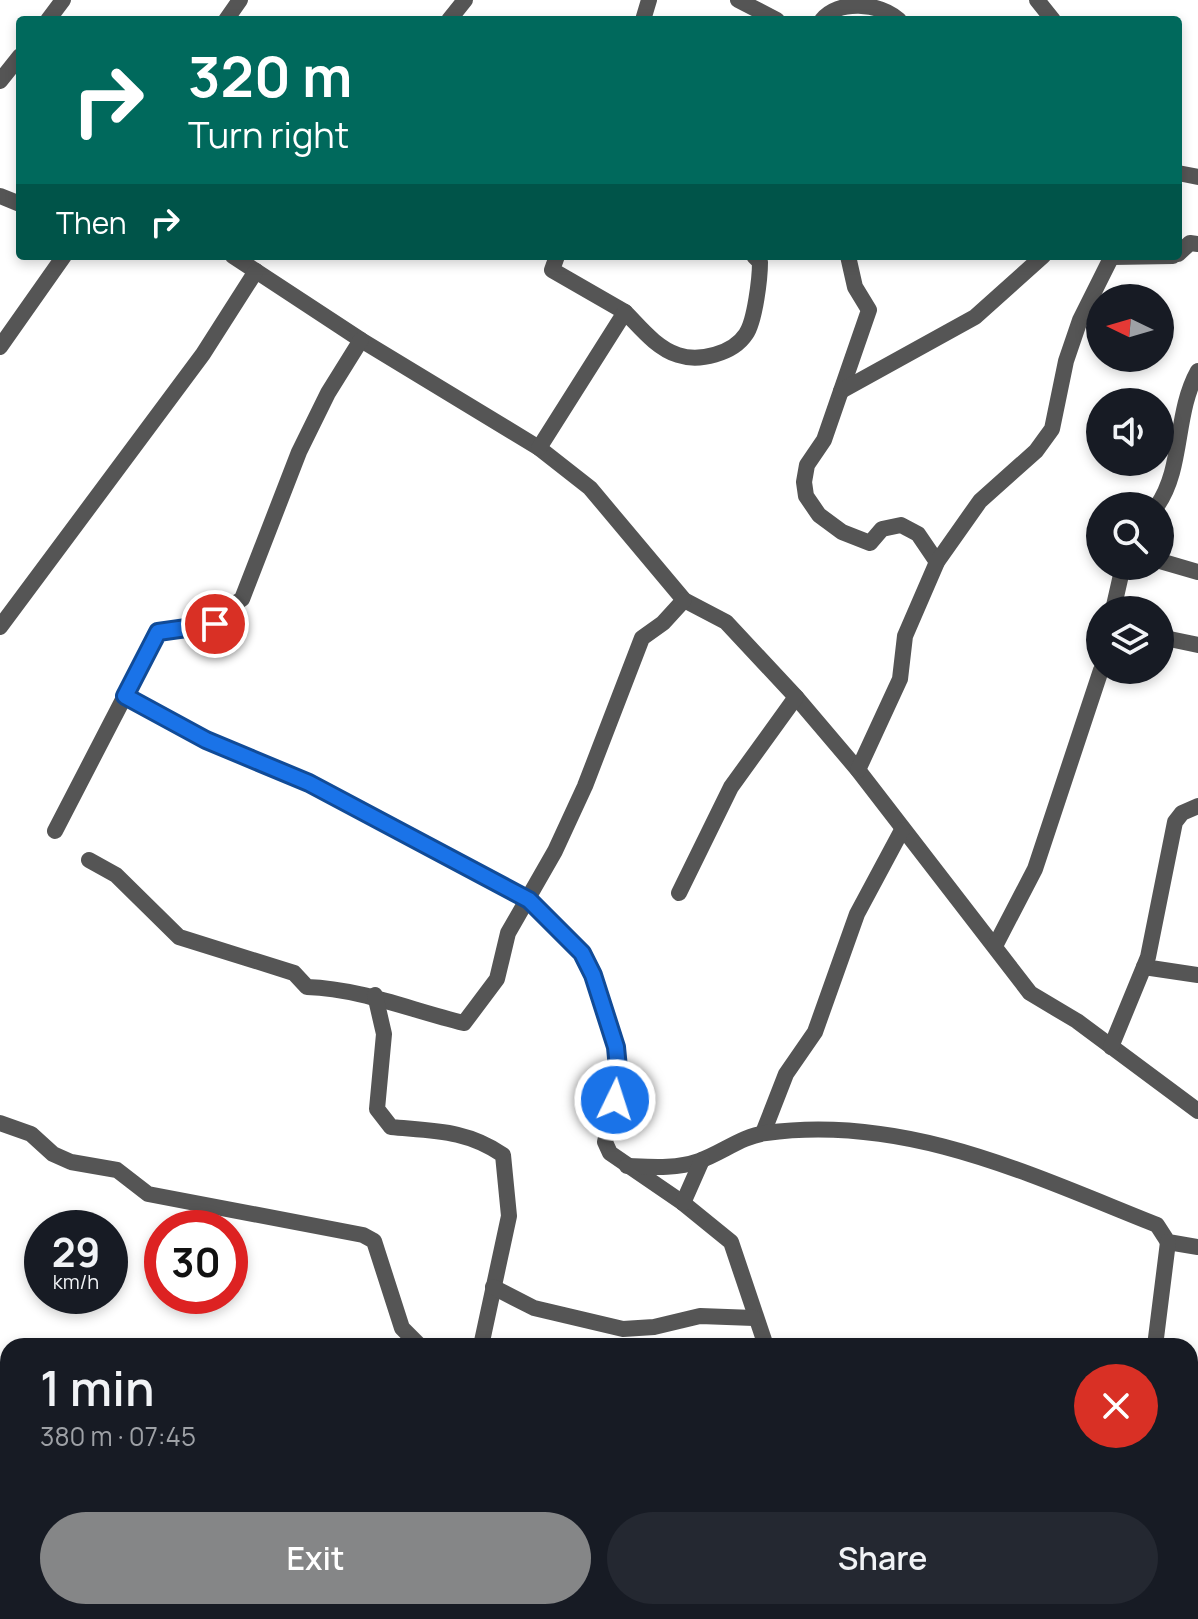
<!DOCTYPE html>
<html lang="en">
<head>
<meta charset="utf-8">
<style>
	:root { --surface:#171b24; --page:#242831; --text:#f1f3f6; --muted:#9ea1a6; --accent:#858687 }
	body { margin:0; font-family:Manrope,sans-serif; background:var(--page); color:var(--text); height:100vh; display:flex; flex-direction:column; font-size:30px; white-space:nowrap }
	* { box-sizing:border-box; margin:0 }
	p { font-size:26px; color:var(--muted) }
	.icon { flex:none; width:44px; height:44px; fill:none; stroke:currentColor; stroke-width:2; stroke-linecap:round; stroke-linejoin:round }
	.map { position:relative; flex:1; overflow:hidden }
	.drawer { position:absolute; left:0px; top:1338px; width:1198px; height:282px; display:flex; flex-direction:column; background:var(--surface); border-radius:24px 24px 0 0; box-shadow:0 4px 12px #0003 }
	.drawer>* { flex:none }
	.top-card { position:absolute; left:16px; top:16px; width:1166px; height:244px; border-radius:8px; box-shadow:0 4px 12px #0003; background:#00695c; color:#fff; overflow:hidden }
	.needle { width:52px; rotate:275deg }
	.buttons { position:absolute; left:1086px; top:284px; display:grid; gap:16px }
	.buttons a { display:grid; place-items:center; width:88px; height:88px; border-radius:50%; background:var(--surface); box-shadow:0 4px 12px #0003; font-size:40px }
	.speed { position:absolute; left:24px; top:1210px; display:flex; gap:16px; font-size:40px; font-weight:700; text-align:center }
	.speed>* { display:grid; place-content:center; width:104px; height:104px; border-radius:50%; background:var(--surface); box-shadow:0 4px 12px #0003; line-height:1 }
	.speed small { font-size:20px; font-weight:400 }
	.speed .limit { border:12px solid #d22; background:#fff; color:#111 }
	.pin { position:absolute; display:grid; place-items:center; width:68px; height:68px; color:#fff; margin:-34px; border:4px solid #fff; border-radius:50%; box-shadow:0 2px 8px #0007 }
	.me { position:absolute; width:88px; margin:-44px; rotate:4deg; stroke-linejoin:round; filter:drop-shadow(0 0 6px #0008) }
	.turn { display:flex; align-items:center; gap:28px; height:168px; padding:0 40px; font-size:36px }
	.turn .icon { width:104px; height:104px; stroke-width:2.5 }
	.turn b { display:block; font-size:56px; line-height:68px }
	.then { display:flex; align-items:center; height:76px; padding:0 40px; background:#0003; gap:16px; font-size:30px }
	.round { display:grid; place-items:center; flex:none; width:84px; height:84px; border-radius:42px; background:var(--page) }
	.summary { display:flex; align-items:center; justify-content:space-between; height:136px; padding:0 40px }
	h1 { font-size:48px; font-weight:600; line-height:60px }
	.action { display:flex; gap:16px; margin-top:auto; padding:16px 40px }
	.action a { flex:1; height:92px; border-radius:48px; background:var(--accent); color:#fff; font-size:32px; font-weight:600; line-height:92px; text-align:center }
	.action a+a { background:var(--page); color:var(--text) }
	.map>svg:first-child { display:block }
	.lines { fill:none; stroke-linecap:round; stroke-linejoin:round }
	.street { stroke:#555; stroke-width:16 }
	.route-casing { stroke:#114b97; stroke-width:20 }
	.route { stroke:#1a73e8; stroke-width:14 }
</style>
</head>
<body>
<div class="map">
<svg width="1198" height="1619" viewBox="0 0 1198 1619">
	<rect width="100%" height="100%" fill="#fff"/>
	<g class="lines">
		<g class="street">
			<polyline points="738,0 777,20"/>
			<polyline points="1037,0 1053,20"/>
			<polyline points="48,20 63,0"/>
			<polyline points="226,20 240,0"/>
			<polyline points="449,20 465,0"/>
			<polyline points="643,20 649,0"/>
			<path d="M822 20C838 0 878 2 899 20"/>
			<polyline points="0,81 20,56"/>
			<polyline points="1178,173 1198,177"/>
			<polyline points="0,196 20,204"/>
			<polyline points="1178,254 1190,243 1198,244"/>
			<polyline points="233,256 361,340 539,448 590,488 684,600 726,622 796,697 858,770 1030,993 1077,1021 1198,1111"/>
			<polyline points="557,256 552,270 625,312"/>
			<polyline points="848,256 855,287 869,310 824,440 807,465 804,482 806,496 819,515 842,532 870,543 882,529 901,525 918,534 937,562"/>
			<polyline points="1112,257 1173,256"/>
			<polyline points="0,347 64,256"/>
			<polyline points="841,391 975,317 1043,256"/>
			<path d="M539 448 625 312C640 327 656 348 678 355 699 362 733 354 746 334 755 321 760 278 760 262L754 256"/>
			<path d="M1157 506C1184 467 1174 414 1198 371"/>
			<polyline points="1160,561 1198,572"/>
			<polyline points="1113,610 1123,566"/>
			<polyline points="0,627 203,354 256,271"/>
			<polyline points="1160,637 1198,645"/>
			<polyline points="125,696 206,740 309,783 529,900 582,953 593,975 616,1047 619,1079 605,1142 610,1153 683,1203 731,1242 766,1346"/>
			<polyline points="858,770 900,679 905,636 937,562 980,501 1036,451 1052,429 1066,361 1080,320 1112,256"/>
			<polyline points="55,831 158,632 215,624 229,607 242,599 299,452 328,393 361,340"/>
			<path d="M89 860 116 875 179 937 294 973 307 987C362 989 410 1010 464 1023L497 979 508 933 555 851 585 786 642 638 663 623 684 600"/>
			<polyline points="679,893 731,787 796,697"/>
			<polyline points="995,946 1035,869 1101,670"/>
			<polyline points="1144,967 1198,975"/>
			<path d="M375 995 384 1034 377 1109 391 1127C434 1131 467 1130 503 1155L509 1216 481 1346"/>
			<polyline points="1111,1047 1148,957 1175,822 1182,813 1198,806"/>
			<polyline points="0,1123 31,1134 53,1154 71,1162 117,1170 148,1194 363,1235 374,1241 402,1328 420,1346"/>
			<polyline points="763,1133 786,1074 815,1032 857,914 902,830"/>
			<path d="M627 1166C652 1167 676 1169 699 1161 722 1153 742 1136 766 1133 906 1114 1031 1175 1157 1225L1168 1242 1198 1247"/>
			<polyline points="683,1203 702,1160"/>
			<polyline points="493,1287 534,1308 623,1329 654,1327 700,1316 754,1318"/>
			<polyline points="1155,1346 1168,1242"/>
			<polyline points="0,1439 8,1445"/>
			<polyline points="1190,1559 1198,1555"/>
			<polyline points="274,1612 285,1619"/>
			<polyline points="895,1612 899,1619"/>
			<polyline points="1019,1612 1021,1619"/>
			<polyline points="303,1619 309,1612"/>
			<polyline points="741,1619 741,1612"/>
			<polyline points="1082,1619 1103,1612"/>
		</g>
	</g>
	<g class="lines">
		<g class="route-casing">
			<polyline id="route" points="215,624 158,632 125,696 206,740 309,783 529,900 582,953 593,975 616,1047 619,1079 615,1100"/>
		</g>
		<use href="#route" class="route"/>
	</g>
</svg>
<div class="buttons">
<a><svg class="needle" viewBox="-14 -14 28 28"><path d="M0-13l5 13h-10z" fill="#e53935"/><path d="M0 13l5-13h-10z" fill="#9ea1a6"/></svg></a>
<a><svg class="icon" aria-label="sound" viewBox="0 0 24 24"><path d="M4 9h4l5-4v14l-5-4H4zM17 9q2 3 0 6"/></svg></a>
<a><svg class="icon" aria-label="search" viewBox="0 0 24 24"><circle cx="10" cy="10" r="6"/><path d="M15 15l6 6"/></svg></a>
<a><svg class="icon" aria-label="layers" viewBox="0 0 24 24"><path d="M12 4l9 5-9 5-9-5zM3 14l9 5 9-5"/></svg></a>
</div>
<div class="speed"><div>29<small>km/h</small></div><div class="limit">30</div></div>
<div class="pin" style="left:215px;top:624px;background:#d93025"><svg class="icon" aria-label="arrive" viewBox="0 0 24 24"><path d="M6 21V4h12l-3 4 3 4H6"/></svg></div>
<svg class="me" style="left:615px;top:1100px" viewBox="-20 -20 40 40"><circle r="17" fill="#1a73e8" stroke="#fff" stroke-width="3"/><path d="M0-11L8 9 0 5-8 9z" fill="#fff"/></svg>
<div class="top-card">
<div class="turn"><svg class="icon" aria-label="right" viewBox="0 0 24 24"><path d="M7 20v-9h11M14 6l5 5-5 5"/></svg><div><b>320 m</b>Turn right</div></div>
<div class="then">Then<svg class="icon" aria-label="right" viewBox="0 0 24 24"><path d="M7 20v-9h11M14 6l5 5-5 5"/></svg></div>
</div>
<section class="drawer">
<div class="summary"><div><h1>1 min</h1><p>380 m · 07:45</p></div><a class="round" style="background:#d93025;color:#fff"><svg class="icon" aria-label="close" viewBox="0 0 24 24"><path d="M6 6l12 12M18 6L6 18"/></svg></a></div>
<div class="action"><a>Exit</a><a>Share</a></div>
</section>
</div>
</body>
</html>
